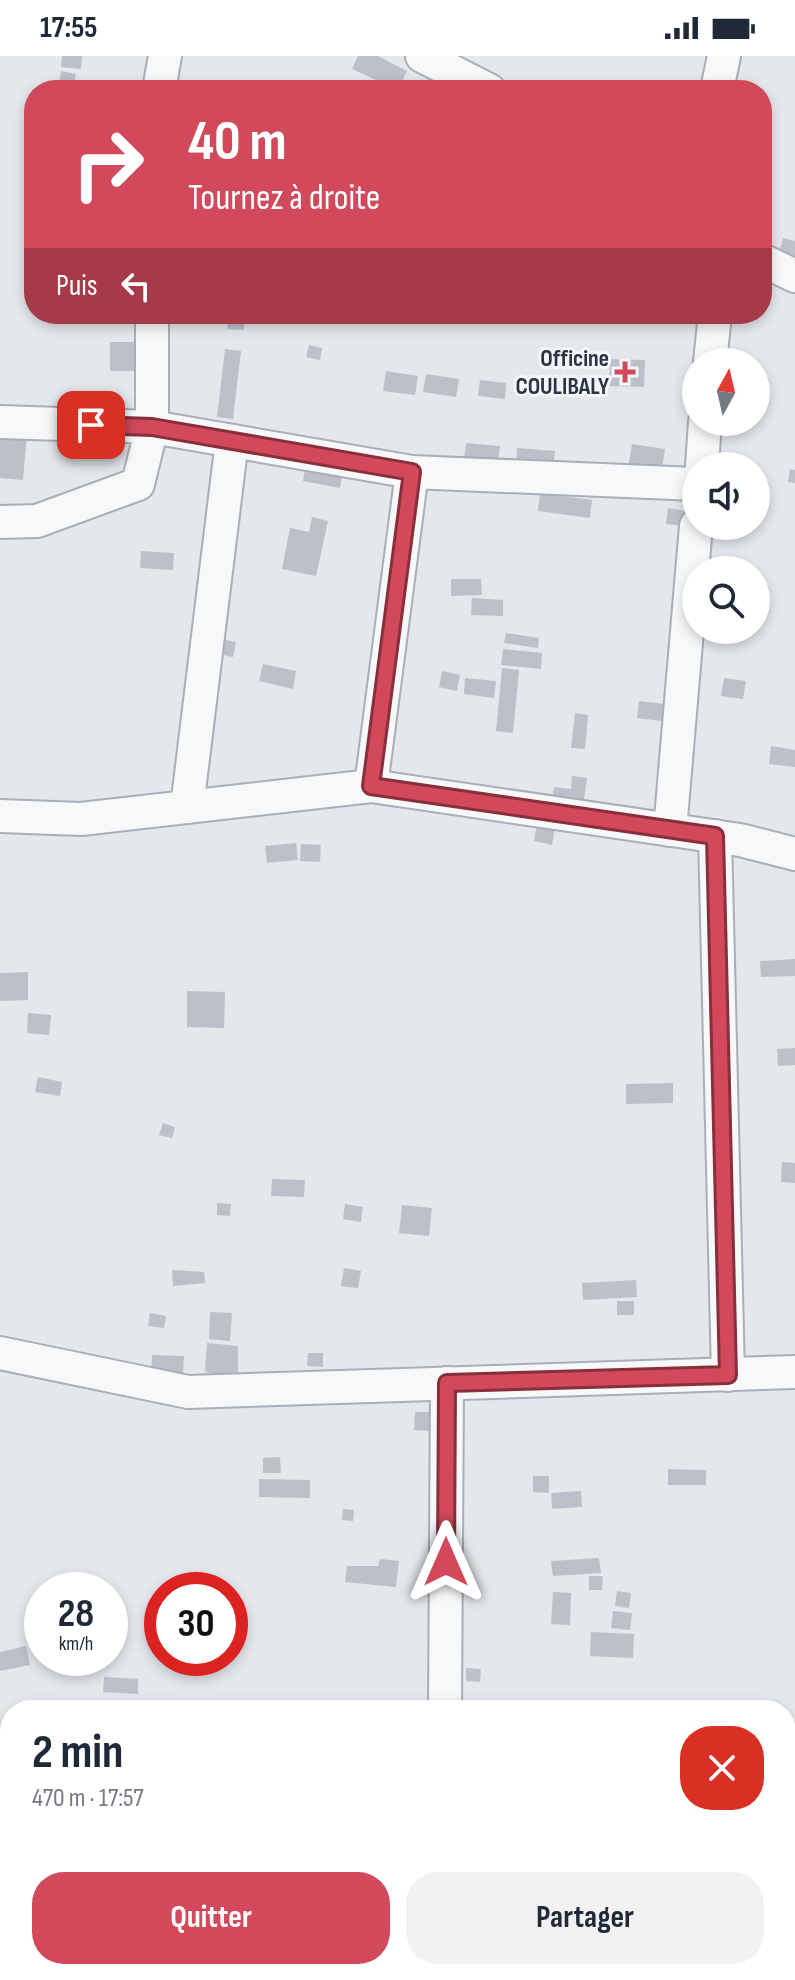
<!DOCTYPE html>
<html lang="fr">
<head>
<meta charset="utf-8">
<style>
	:root { --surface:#fff; --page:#f2f2f3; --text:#1f2937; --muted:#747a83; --accent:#d1495b }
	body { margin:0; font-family:"Sofia Sans Condensed",sans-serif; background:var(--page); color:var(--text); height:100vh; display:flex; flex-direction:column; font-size:30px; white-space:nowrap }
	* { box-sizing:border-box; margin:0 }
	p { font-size:26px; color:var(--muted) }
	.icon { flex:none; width:44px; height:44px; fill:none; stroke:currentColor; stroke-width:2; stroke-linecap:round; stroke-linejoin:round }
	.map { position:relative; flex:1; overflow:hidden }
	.side { position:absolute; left:0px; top:1644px; width:796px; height:280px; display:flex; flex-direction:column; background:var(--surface); border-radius:32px 32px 0 0; box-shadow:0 4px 12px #0003 }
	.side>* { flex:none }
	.hud { position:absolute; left:24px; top:24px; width:748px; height:244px; border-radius:32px; box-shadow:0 4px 12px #0003; background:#d1495b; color:#fff; overflow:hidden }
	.needle { width:52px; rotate:8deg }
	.buttons { position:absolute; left:682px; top:292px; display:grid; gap:16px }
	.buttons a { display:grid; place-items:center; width:88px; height:88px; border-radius:50%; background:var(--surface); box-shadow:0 4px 12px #0003; font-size:40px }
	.speed { position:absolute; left:24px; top:1516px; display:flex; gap:16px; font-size:40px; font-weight:700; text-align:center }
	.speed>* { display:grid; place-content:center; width:104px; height:104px; border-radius:50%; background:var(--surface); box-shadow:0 4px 12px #0003; line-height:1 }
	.speed small { font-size:20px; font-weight:400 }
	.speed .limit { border:12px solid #d22; background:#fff; color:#111 }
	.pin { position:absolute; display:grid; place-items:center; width:68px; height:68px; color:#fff; margin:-34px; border-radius:16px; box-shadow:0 4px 12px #0006 }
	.me { position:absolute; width:88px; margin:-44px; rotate:0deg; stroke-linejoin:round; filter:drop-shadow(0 0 6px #0008) }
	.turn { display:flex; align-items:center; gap:28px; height:168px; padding:0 32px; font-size:36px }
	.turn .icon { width:104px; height:104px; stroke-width:2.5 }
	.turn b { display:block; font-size:56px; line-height:68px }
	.then { display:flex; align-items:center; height:76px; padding:0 32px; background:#0003; gap:16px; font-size:30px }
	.round { display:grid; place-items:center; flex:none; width:84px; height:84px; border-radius:32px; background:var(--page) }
	.head { display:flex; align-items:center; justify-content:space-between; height:136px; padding:0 32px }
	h1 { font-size:48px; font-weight:700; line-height:60px }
	.primary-button { display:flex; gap:16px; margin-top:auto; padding:16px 32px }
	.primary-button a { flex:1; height:92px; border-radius:32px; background:var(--accent); color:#fff; font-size:32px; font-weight:700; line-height:92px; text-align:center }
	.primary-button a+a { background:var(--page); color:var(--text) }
	.status { display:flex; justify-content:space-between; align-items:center; height:56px; padding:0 40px; background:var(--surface); direction:ltr }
	.status svg { height:22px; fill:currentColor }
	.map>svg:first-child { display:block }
	.building { fill:#bbc0ca }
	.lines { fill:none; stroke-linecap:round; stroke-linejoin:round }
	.minor-casing { stroke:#a9aeb7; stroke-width:36 }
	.minor { stroke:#f7f8fa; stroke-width:32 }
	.route-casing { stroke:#882f3b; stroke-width:20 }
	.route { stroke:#d1495b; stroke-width:14 }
	.poi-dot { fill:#d1495b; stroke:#f4f6f9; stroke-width:3 }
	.labels { text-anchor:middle; stroke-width:6; stroke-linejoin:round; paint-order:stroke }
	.poi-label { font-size:24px; font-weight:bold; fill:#2b3445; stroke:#f4f6f9; text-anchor:end }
</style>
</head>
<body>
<div class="status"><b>17:55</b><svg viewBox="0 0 49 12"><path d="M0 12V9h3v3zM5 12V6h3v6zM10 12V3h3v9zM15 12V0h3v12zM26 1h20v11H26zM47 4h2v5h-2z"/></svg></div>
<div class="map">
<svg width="795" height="1924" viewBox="0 0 795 1924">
	<rect width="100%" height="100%" fill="#e4e7ec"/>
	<g class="building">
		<polygon points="62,0 82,0 81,13 61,11"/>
		<polygon points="358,0 378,0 407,15 398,34 352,13"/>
		<polygon points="61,15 76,18 73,34 58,34"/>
		<polygon points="696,24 709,26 707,34 694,34"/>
		<polygon points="783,182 795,185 795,201 779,198"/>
		<polygon points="229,258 245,258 244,274 227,273"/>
		<rect x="110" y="286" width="37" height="29"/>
		<polygon points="309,289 322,292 320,304 306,301"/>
		<polygon points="225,293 241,295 233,363 217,361"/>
		<polygon points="610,303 645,304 644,331 609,330"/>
		<polygon points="386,315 418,320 415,339 383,335"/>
		<polygon points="426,318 459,323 456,341 423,336"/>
		<polygon points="480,324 506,327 505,343 478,340"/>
		<polygon points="0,375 27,377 23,424 0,422"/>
		<polygon points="466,387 500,390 498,407 464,403"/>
		<polygon points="632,388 665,393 661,419 628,413"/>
		<polygon points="517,392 555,395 553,413 516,410"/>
		<polygon points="306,406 343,412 340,432 303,425"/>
		<polygon points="790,413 795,414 795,427 788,426"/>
		<polygon points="540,437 592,444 590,462 538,455"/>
		<polygon points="668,452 686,455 684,470 666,468"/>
		<polygon points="312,461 328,465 316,520 282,513 290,472 309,476"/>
		<polygon points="141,495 174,497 173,514 140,512"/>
		<polygon points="451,523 481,523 482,539 451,540"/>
		<polygon points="472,542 503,544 503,560 471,559"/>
		<polygon points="506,577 539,582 538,592 504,587"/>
		<polygon points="221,583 236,586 233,601 219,598"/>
		<polygon points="503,593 542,597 541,613 501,609"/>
		<polygon points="263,608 296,615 293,633 259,625"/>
		<polygon points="502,612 519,614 513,677 496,675"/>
		<polygon points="442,615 460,619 457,635 439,631"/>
		<polygon points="465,622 496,625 494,642 464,638"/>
		<polygon points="724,622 746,625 743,643 721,640"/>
		<polygon points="639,645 673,649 671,666 637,662"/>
		<polygon points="575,657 588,659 585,693 571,692"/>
		<polygon points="771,690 795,694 795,711 769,708"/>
		<polygon points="572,720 587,722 583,750 552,746 554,731 571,733"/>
		<polygon points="537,768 555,771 552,789 534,785"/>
		<polygon points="296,787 298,804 267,807 265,790"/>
		<polygon points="301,788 321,789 320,806 300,805"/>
		<polygon points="795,903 795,920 761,921 760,905"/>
		<polygon points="28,916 28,944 0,945 0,917"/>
		<polygon points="187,935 225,936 224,972 187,971"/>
		<polygon points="28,957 51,959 49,979 27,977"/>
		<polygon points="795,992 795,1009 778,1010 777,993"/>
		<polygon points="38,1021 62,1026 60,1040 35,1036"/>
		<polygon points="673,1027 673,1047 626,1048 626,1028"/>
		<polygon points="163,1067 175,1071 172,1082 159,1079"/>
		<polygon points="782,1106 795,1107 795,1127 781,1126"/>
		<polygon points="272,1123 305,1124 304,1141 271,1140"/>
		<polygon points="217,1147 231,1148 230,1160 217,1159"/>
		<polygon points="345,1148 363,1151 361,1166 343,1163"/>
		<polygon points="402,1149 432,1152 429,1180 399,1177"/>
		<polygon points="344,1212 361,1215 358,1232 341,1230"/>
		<polygon points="172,1214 204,1216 205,1227 173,1230"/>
		<polygon points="636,1224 637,1241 583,1244 582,1227"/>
		<rect x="617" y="1245" width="17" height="14"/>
		<polygon points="210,1256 232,1257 230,1285 209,1283"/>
		<polygon points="150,1257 166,1260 164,1272 148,1270"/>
		<polygon points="207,1287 238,1290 238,1318 211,1318 205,1315"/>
		<polygon points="308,1297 323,1297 323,1311 307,1310"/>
		<polygon points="152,1299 184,1300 183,1319 151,1318"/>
		<polygon points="415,1356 429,1356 431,1375 414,1374"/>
		<polygon points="280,1401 281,1417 263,1417 263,1402"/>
		<polygon points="668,1413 706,1414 706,1429 668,1429"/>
		<polygon points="533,1420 549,1420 549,1437 533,1436"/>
		<polygon points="259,1423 310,1424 310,1442 259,1441"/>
		<polygon points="581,1435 582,1451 552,1453 551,1437"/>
		<polygon points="343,1453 354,1454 353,1465 342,1464"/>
		<polygon points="599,1502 601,1517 553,1520 551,1505"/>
		<polygon points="380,1503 399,1505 396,1531 345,1526 347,1510 378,1510"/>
		<polygon points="589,1520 603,1520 602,1534 589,1534"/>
		<polygon points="617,1535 631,1537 629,1552 615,1550"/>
		<polygon points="553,1536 571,1537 570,1569 551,1568"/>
		<polygon points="613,1555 632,1557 630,1574 611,1572"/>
		<polygon points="591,1576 634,1578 633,1602 590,1600"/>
		<polygon points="26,1590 30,1609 0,1615 0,1596"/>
		<polygon points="466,1612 481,1613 480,1626 466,1625"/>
		<polygon points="104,1621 138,1623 138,1638 103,1636"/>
		<rect x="786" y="1675" width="9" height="19"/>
		<rect x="786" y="1763" width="9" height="18"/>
	</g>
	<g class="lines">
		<g class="minor-casing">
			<g id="minor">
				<polyline points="422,0 489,34"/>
				<polyline points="159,34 165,0"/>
				<polyline points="717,34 724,0"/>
				<polyline points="762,204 795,220"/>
				<polyline points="710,306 715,258"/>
				<polyline points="0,366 152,371 412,416 696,428"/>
				<polyline points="702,410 705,366"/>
				<polyline points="0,466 37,465 138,428 152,371 152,258"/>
				<polyline points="371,730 412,416"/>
				<polyline points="187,751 232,385"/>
				<polyline points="0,760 81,763 371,730 740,784 795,798"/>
				<polyline points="670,774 696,470"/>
				<polyline points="715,780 728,1319"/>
				<polyline points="0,1297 188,1336 795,1316"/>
				<polyline points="445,1654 447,1327"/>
				<polyline points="786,1849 795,1848"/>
				<polyline points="0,1923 50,1914"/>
			</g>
		</g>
		<use href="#minor" class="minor"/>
	</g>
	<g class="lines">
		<g class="route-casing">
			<polyline id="route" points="91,369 152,371 412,416 371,730 715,780 728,1319 447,1327 446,1506"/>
		</g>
		<use href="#route" class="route"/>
	</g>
	<path class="poi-dot" d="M621 304h8v8h8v8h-8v8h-8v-8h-8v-8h8z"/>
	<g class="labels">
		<g class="poi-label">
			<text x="609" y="310">Officine<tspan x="609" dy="28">COULIBALY</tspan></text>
		</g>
	</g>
</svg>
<div class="buttons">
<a><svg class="needle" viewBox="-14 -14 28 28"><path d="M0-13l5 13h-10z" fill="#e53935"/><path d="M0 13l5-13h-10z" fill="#747a83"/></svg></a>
<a><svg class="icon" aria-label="sound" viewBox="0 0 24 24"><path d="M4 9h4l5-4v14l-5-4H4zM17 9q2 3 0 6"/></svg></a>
<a><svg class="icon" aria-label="search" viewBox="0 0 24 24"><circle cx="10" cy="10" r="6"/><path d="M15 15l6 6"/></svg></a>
</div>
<div class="speed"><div>28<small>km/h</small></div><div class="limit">30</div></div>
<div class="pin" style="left:91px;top:369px;background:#d93025"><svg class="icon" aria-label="arrive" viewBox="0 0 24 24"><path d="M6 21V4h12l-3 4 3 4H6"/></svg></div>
<svg class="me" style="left:446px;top:1506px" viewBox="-20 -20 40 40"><path d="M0-17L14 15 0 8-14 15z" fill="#d1495b" stroke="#fff" stroke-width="4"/></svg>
<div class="hud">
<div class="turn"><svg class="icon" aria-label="right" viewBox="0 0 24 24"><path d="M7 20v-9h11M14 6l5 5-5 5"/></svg><div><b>40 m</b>Tournez à droite</div></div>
<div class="then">Puis<svg class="icon" aria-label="left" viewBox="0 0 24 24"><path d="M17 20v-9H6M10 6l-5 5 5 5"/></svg></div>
</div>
<section class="side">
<div class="head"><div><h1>2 min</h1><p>470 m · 17:57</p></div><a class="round" style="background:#d93025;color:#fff"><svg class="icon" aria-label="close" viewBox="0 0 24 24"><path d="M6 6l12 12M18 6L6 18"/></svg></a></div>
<div class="primary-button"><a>Quitter</a><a>Partager</a></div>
</section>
</div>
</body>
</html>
